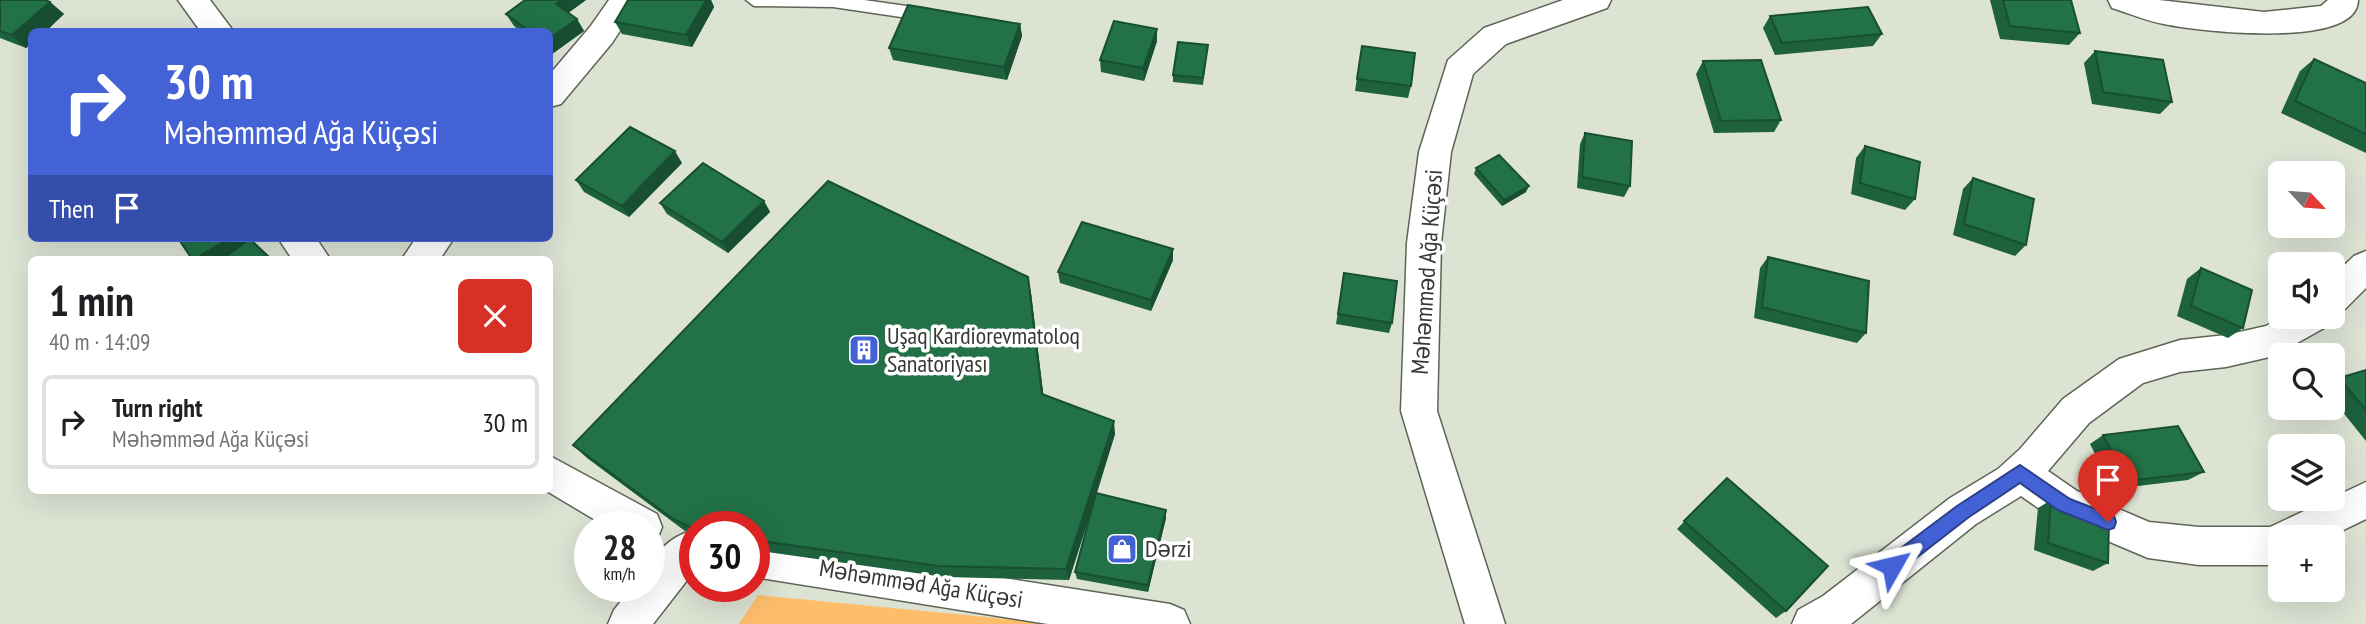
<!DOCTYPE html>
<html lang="en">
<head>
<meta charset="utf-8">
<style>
	:root { --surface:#fff; --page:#f6f6f6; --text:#202124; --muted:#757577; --line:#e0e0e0 }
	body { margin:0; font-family:"PT Sans Narrow",sans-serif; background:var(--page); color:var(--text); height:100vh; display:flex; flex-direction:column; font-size:26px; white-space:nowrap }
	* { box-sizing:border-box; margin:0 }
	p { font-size:23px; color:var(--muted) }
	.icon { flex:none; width:38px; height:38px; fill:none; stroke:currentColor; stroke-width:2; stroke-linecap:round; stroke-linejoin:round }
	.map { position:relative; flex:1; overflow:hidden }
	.sheet { position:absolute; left:28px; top:256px; width:525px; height:238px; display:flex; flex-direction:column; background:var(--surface); border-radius:10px; box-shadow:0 7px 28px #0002 }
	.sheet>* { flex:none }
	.top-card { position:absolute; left:28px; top:28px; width:525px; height:214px; border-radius:10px; box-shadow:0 7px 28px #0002; background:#4362d5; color:#fff; overflow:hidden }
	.needle { width:46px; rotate:116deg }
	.tools { position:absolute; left:2268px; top:161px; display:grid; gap:14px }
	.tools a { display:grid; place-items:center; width:77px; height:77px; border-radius:10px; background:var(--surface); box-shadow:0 7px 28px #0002; font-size:35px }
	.speed { position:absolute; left:574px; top:511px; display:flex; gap:14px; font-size:35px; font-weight:700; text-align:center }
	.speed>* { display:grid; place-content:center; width:91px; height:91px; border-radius:50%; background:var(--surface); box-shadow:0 7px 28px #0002; line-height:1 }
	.speed small { font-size:18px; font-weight:400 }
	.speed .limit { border:10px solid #d22; background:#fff; color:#111 }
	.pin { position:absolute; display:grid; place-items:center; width:60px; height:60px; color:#fff; margin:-72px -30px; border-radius:50% 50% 50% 0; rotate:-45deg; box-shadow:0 0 7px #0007 }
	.pin .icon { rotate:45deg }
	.me { position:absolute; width:77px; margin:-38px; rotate:53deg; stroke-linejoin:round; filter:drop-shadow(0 0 5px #0008) }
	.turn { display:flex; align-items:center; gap:24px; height:147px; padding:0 21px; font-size:32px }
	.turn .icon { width:91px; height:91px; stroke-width:2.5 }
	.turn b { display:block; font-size:49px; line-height:60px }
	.then { display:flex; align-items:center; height:66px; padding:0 21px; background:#0003; gap:14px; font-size:26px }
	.round { display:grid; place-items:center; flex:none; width:74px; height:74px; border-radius:10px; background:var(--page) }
	.summary { display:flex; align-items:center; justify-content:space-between; height:119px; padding:0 21px }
	h1 { font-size:42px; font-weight:700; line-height:52px }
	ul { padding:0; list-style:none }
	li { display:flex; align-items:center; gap:21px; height:94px; margin:0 14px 10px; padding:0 7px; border:4px solid var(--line); border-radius:10px }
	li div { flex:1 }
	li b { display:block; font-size:26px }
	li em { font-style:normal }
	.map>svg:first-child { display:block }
	.green { fill:#fdbd6b }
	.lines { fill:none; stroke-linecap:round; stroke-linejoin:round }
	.service-casing { stroke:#5e6557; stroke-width:3 }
	.minor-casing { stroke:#5e6557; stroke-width:3 }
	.service { fill:#fff; fill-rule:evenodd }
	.minor { fill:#fff; fill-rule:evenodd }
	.wall { fill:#1d613d }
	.shaded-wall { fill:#184f32 }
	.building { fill:#227147; stroke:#184f32; stroke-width:2 }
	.route { fill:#4362d5; stroke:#2c408a; stroke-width:2 }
	.labels { text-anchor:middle; stroke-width:7; stroke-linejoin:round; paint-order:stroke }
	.street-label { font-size:24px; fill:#363933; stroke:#fff }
	.poi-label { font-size:24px; fill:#363933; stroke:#fff; text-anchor:start }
</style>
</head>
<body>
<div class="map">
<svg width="2366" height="624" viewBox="0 0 2366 624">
	<rect width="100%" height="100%" fill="#dce3d3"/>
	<polygon class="green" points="758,595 1060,624 739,624"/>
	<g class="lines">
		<g class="service-casing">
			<polygon id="service" points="746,0 864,0 928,9 936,15 928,21 833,7 754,6"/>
		</g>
		<g class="minor-casing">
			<g id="minor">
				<polygon points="178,0 210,0 234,32 201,32"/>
				<polygon points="609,0 640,0 612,43 561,104 550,107 550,74 590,27"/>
				<polygon points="1563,0 1611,0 1607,8 1506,44 1473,74 1451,152 1441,243 1437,411 1505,624 1465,624 1401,411 1407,243 1419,152 1448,60 1484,28"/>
				<path d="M2108 0H2159L2264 12 2321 6 2328 0H2358C2358 50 2196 31 2164 24 2146 21 2129 13 2112 8Z"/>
				<polygon points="278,238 316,238 330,259 292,259"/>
				<polygon points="416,238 454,238 440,259 402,259"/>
				<polygon points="2366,251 2366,288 2345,309 2333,313 2333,276 2354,256"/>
				<polygon points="2282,317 2330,317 2324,328 2274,356 2226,367 2180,372 2143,383 2089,423 2048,471 2077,491 2149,522 2199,527 2270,527 2366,482 2366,519 2329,537 2280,537 2280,561 2272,565 2199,565 2148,558 2051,517 2021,496 1976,524 1851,624 1792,624 1798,610 1823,596 1950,498 1998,469 2020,449 2063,399 2119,359 2180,340 2226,335 2266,326"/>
				<polygon points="550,456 657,514 662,527 657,540 649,543 649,527 607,527 545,490 550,490"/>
				<path d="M685 533 695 537V570L653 624H608L614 610 633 586H649C649 561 661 543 685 533Z"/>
				<polygon points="754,539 1170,604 1184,610 1190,624 1048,624 754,577"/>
			</g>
		</g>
		<use href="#service" class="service"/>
		<use href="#minor" class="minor"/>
	</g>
	<g class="wall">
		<polygon points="0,0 50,2 64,14 45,32 32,32 32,43 26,48 0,38"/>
		<polygon points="586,0 568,13 577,19 584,31 552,54 550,52 550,32 522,32 514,26 506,14"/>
		<polygon points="628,0 711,0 714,7 692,47 622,34 615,22"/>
		<polygon points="1990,0 2071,0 2080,33 2069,45 2000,39"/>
		<polygon points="1770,16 1882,34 1873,46 1775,55 1763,28"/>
		<polygon points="1020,24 1022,36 1007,80 893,60 889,48"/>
		<polygon points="1157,29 1157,41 1144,81 1101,72 1100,60"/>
		<polygon points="1208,45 1203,85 1173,82 1173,75"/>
		<polygon points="1362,46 1411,86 1408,98 1355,91"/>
		<polygon points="2095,51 2172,102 2160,114 2092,104 2084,63"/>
		<polygon points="2314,59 2366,83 2366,153 2281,113 2300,71"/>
		<polygon points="1703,61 1781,120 1774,132 1714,133 1696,74"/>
		<polygon points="1585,133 1630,186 1624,197 1577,188 1580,144"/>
		<polygon points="1865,146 1915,199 1905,210 1851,194 1856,158"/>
		<polygon points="682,163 629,217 584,192 576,180"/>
		<polygon points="1476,168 1526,192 1502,206 1474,174"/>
		<polygon points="1973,178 2026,245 2015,256 1953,235 1963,189"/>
		<polygon points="764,201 770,212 728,253 667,214 660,203"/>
		<polygon points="1768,257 1866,333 1857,343 1754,318 1760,268"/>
		<polygon points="1173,260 1151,311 1060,283 1058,272"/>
		<polygon points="2201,268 2243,328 2228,338 2177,316 2187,279"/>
		<polygon points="1344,273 1392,323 1389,333 1336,324"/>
		<polygon points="1031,293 1043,394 1115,434 1097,493 1166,518 1148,592 1077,579 1075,572 1096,497 1069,580 944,577 754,550 754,527 695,527 695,536 685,531 587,458 573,445"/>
		<polygon points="2366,370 2366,441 2333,400 2333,382 2339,378"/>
		<polygon points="2103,435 2204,472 2188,480 2113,489 2090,444"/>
		<polygon points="1727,478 1786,611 1776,618 1677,529"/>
		<polygon points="2051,500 2108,563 2093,571 2034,550 2038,508"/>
	</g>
	<g class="shaded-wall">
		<polygon points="561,0 586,0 564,16 556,4"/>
		<polygon points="706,0 711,0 714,7 692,47 686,35"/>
		<polygon points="50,2 64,14 45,32 32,32 32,43 26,48 12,35"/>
		<polygon points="577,19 584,31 552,54 550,50 550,38"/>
		<polygon points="1020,24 1022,36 1007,80 1004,67"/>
		<polygon points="1157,29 1157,41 1144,81 1143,68"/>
		<polygon points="675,151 682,163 629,217 622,206"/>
		<polygon points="1529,186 1526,192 1502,206 1504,200"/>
		<polygon points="764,201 770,212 728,253 722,242"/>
		<polygon points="230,238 256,238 258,240 254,242 272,259 195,259"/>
		<polygon points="1173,249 1173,260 1151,311 1151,300"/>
		<polygon points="1028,277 1031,293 1045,408 1042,394"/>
		<polygon points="1114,421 1115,434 1069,580 1066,569"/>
		<polygon points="1166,510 1166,518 1148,592 1148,585"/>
	</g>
	<g class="building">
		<polygon points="0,0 45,0 50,2 12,35 0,31"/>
		<polygon points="525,0 561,0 556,4 577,19 550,38 550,32 530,32 506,14"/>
		<polygon points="628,0 706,0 686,35 615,22"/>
		<polygon points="2003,0 2071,0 2080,33 2010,26"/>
		<polygon points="908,5 1020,24 1004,67 889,48"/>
		<polygon points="1868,7 1882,34 1782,43 1770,16"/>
		<polygon points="1114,21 1157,29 1143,68 1100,60"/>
		<polygon points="1178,42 1208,45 1203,78 1173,75"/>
		<polygon points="1362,46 1415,53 1411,86 1357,79"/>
		<polygon points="2095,51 2163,60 2172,102 2103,92"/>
		<polygon points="2314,59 2366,83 2366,134 2295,101"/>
		<polygon points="1761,60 1781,120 1721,121 1703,61"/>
		<polygon points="630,127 675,151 622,206 576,180"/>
		<polygon points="1585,133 1632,141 1630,186 1582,177"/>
		<polygon points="1865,146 1920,162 1915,199 1860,183"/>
		<polygon points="1499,155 1529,186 1504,200 1476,168"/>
		<polygon points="703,163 764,201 722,242 660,203"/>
		<polygon points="1973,178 2034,199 2026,245 1964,224"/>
		<polygon points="828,181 1028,277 1042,394 1114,421 1066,569 938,566 754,540 754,527 695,527 695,529 673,519 573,445"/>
		<polygon points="1082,222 1173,249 1151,300 1058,272"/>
		<polygon points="178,238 230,238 195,259 192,259"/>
		<polygon points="250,239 271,259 222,259"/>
		<polygon points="1768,257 1869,281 1866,333 1762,307"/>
		<polygon points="2201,268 2252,290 2243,328 2191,306"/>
		<polygon points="1344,273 1397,281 1392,323 1338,314"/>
		<polygon points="2366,370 2366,410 2339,378"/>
		<polygon points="2178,426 2204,472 2127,481 2103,435"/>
		<polygon points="1727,478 1828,566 1786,611 1684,521"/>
		<polygon points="1096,493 1166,510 1148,585 1075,572"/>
		<polygon points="2051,500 2109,520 2108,563 2048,543"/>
	</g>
	<polygon class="route" points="2020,465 2070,499 2114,516 2116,522 2114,528 2108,530 2058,510 2020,483 1969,517 1898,572 1892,574 1885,572 1883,566 1885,560 1957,506"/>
	<defs>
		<g id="building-square" transform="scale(1.575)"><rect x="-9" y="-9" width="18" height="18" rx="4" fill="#4362d5" stroke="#fff"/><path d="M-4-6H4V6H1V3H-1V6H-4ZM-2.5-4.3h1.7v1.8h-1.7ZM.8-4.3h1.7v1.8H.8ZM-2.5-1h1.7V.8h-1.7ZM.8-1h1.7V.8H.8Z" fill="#fff"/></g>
		<g id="shop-square" transform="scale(1.575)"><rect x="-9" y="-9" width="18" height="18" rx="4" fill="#4362d5" stroke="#fff"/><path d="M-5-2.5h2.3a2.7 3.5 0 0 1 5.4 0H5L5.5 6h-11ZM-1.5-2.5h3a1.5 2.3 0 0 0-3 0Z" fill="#fff"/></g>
	</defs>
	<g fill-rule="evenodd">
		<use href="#building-square" x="864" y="350"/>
		<use href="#shop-square" x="1122" y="549"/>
	</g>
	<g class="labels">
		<g class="street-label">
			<text transform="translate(1427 272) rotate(-86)" y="8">Məhəmməd Ağa Küçəsi</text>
			<text transform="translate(921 584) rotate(9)" y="8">Məhəmməd Ağa Küçəsi</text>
		</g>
		<g class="poi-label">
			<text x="887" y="344">Uşaq Kardiorevmatoloq<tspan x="887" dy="28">Sanatoriyası</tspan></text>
			<text x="1145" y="557">Dərzi</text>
		</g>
	</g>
</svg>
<div class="tools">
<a><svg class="needle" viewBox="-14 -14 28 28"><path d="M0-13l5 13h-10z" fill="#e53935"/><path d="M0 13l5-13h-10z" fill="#757577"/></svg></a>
<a><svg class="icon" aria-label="sound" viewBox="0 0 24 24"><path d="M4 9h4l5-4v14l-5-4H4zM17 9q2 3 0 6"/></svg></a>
<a><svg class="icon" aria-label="search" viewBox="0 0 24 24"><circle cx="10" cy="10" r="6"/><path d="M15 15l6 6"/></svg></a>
<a><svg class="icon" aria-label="layers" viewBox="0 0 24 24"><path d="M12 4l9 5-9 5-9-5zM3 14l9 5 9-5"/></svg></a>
<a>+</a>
</div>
<div class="speed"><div>28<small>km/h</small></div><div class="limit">30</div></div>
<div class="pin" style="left:2108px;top:522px;background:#d93025"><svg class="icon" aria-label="arrive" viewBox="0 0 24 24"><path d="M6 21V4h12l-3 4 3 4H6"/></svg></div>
<svg class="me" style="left:1892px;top:566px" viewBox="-20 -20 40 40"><path d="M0-17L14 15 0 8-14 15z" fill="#4362d5" stroke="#fff" stroke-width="4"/></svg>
<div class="top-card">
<div class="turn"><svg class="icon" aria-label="right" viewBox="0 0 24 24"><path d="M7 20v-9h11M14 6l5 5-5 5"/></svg><div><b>30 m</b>Məhəmməd Ağa Küçəsi</div></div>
<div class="then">Then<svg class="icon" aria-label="arrive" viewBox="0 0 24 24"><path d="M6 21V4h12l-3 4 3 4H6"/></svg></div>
</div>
<section class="sheet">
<div class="summary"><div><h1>1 min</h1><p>40 m · 14:09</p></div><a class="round" style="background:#d93025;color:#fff"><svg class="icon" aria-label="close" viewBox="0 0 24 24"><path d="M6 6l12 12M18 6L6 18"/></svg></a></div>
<ul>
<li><svg class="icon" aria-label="right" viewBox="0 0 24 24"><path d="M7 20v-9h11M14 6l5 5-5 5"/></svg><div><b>Turn right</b><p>Məhəmməd Ağa Küçəsi</p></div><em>30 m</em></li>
</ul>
</section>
</div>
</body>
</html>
